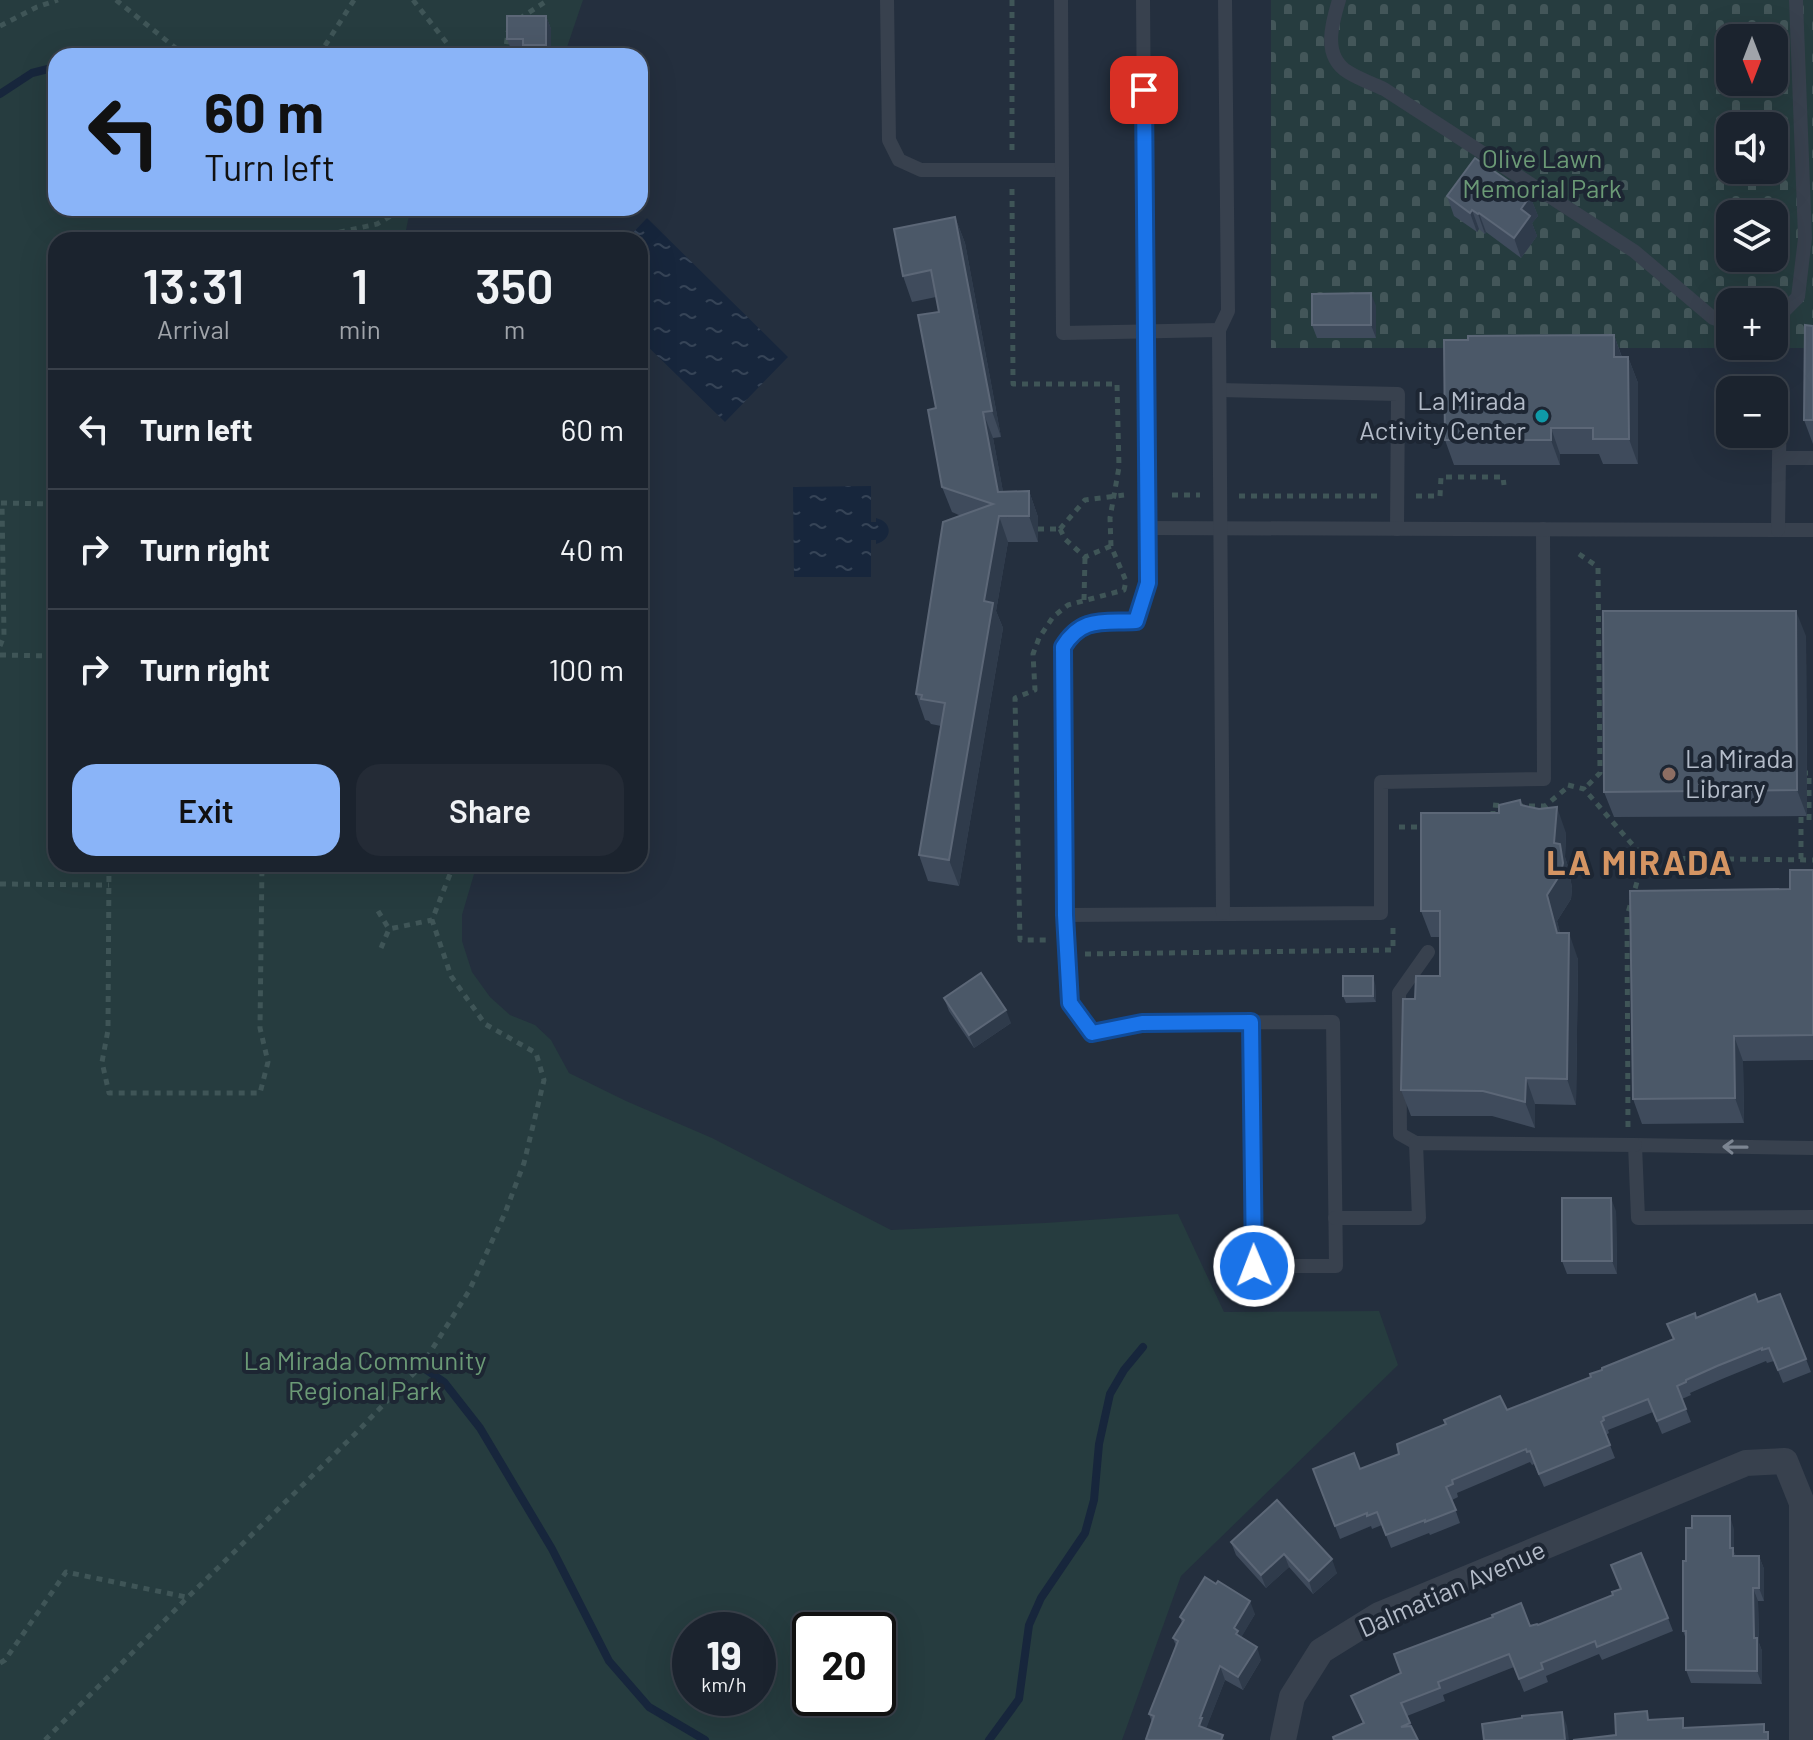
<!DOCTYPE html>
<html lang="en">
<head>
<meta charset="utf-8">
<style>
	:root { --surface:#1b232e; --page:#242b36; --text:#f1f3f6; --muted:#a0a4aa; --line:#39404a; --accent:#8ab4f8 }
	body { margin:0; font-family:Barlow,sans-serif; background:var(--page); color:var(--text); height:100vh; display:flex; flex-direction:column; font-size:30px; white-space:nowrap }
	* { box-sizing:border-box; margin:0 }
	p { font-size:26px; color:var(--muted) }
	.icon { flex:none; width:44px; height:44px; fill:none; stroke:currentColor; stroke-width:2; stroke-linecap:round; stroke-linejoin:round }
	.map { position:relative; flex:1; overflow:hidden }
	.drawer { position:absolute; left:48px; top:232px; width:600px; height:640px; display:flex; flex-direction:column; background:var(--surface); border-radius:24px; box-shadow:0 8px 32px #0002,0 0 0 2px var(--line) }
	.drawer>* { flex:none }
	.hud { position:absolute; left:48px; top:48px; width:600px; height:168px; border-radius:24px; box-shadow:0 8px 32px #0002,0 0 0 2px var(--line); background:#8ab4f8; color:#111; overflow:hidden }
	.needle { width:52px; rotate:180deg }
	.controls { position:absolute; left:1716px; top:24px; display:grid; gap:16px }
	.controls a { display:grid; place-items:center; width:72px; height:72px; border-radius:16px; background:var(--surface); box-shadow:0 8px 32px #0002,0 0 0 2px var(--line); font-size:40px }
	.speed { position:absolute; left:672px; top:1612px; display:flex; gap:16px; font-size:40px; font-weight:700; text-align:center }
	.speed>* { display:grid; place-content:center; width:104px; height:104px; border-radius:50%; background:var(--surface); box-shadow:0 8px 32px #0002,0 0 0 2px var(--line); line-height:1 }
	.speed small { font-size:20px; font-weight:400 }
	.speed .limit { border:4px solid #111; border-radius:12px; background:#fff; color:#111 }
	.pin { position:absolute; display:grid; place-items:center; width:68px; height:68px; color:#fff; margin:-34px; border-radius:16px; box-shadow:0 4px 12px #0006 }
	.me { position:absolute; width:88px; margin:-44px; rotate:359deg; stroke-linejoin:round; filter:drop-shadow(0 0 6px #0008) }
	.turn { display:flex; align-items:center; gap:28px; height:168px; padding:0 24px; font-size:36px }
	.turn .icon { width:104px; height:104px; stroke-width:2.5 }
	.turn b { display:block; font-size:56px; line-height:68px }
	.eta { display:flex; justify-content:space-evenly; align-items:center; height:136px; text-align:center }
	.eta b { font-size:48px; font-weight:600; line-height:56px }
	.cta { display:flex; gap:16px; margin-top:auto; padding:16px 24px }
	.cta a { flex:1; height:92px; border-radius:24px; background:var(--accent); color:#111; font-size:32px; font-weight:600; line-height:92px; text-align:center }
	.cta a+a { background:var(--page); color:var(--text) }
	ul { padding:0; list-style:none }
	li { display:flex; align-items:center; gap:24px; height:120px; padding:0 24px; border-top:2px solid var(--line) }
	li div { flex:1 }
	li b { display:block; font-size:30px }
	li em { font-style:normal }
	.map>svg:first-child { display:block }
	.cemetery { fill:url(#cemetery-stones); fill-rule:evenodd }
	.green { fill:#263c3f; fill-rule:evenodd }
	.water { fill:url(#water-ripples) }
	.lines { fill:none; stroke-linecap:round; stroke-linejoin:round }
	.stream { stroke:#17263c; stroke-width:8 }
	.path { stroke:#3f5557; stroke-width:5; stroke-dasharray:6 6; stroke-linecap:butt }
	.lane { stroke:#38414e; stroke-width:14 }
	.street { stroke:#38414e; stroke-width:26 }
	.wall { fill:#3f4b5c }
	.shaded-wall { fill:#2f3b4b }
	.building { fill:#4b5868; stroke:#5c6777; stroke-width:2 }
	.oneway { stroke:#7c8592 }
	.route-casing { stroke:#114b97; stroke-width:20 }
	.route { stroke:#1a73e8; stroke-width:14 }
	.culture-dot { fill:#0f9aa8; stroke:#1d2633; stroke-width:3 }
	.education-dot { fill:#8d6e63; stroke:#1d2633; stroke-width:3 }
	.labels { text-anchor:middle; stroke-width:8; stroke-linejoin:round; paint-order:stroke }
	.park-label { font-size:26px; fill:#6b9a76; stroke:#1d2633 }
	.poi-label { font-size:26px; fill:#b4bcc9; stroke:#1d2633; text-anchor:end }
	.street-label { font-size:26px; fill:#b4bcc9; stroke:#1d2633 }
	.district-label { font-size:34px; font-weight:bold; letter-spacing:2px; fill:#d59563; stroke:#1d2633 }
</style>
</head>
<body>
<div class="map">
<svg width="1813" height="1740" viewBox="0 0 1813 1740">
	<defs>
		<pattern id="cemetery-stones" width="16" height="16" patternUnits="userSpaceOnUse" patternTransform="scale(2)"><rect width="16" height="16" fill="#263c3f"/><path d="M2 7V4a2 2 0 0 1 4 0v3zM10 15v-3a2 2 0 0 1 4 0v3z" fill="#435659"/></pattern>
		<pattern id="water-ripples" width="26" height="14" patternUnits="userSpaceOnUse" patternTransform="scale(2)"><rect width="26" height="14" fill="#17263c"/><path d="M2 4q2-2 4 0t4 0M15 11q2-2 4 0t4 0" fill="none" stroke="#364457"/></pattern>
	</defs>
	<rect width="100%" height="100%" fill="#242f3e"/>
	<path class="cemetery" d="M1271 0H1813V348H1271ZM1730 38H1774V82H1730ZM1730 126H1774V170H1730ZM1730 214H1774V258H1730ZM1730 302H1774V346H1730Z"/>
	<path class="green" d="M0 0H583L564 56H56V208H413L408 220 404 240H56V864H477L462 915V941L472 972 490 997 510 1015 535 1025 551 1040 569 1073 626 1101 712 1138 891 1230 1045 1223 1178 1214 1224 1312 1379 1311 1398 1365 1181 1576 1122 1740H0ZM690 1630H758V1698H690ZM810 1630H878V1698H810Z"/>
	<g class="water">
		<polygon points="647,218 788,357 725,422 640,339 640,240 626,240"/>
		<path d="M871 486V522H876V518C893 522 893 539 876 544V540H871V577H794L793 487Z"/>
	</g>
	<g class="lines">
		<g class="stream">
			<polyline points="0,94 32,73 56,67"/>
			<polyline points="411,1359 413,1360"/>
			<polyline points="425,1369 444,1382 480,1428 552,1549 609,1661 649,1707 705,1740"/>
			<polyline points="989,1740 1019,1699 1029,1625 1041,1598 1085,1533 1094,1500 1099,1444 1110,1394 1124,1370 1143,1347"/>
		</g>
		<g class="path">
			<polyline points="116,0 177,49 321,52"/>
			<polyline points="413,0 457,56"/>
			<polyline points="1012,0 1012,151"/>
			<polyline points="519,19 548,0"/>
			<polyline points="0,26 37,7 58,0"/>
			<polyline points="323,56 321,52 354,0"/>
			<polyline points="505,56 508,31"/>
			<polyline points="1012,189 1013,384 1117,384 1119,467 1110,518 1111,546 1126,581 1124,590 1068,605 1053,617 1039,638 1033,654 1035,690 1015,698 1020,940 1049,940"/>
			<polyline points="304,240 377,224 399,211 400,208"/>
			<polyline points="1172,495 1200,495"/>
			<polyline points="1239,496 1378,496"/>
			<polyline points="1416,496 1440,496 1441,477 1503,477 1504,485"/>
			<polyline points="1,503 56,504"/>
			<polyline points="1038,529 1060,529"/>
			<polyline points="1060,529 1085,500 1124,495"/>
			<polyline points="1060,529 1065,539 1085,557 1111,546"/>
			<polyline points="1579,554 1598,567 1600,773 1584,789"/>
			<polyline points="1084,600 1085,557"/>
			<polyline points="0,646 4,636 2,503"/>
			<polyline points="0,655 56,656"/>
			<polyline points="1802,773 1809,773 1809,820 1813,820"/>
			<polyline points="1568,785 1584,789 1644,858 1813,860"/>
			<polyline points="1517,806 1545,806 1569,786"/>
			<polyline points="1493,817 1493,805 1503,806"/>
			<polyline points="1399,827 1425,827"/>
			<polyline points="1801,859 1801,810"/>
			<polyline points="109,864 108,1030 102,1062 109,1093 260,1093 268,1062 260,1028 262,864"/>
			<polyline points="0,884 109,885"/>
			<polyline points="378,911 389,929"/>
			<polyline points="381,948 389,929 432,920"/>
			<polyline points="1085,954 1393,950 1393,928"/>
			<polyline points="1628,1127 1627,916 1644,858"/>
			<polyline points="0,1663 5,1660 66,1572 186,1597"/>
			<polyline points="45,1740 187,1598 355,1434 422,1365 469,1291 505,1213 524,1163 544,1080 536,1053 485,1024 451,976 432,920 454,864"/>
		</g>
		<g class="lane">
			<polyline points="887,0 889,140 899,160 921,170 1062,170"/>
			<polyline points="1061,0 1063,333 1219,330"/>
			<path d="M1143 0 1148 583 1136 621C1103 623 1082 616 1063 647L1065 915 1381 913V782L1544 779 1543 529"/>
			<path d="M1339 0C1332 23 1322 56 1348 72 1359 79 1373 84 1384 89L1634 251 1713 318 1730 324"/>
			<polyline points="1774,317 1782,313 1798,297 1805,238 1796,0"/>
			<polyline points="1220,390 1398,394 1397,529"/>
			<polyline points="1779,458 1780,408"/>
			<polyline points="1147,528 1813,530"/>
			<polyline points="1778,530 1779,458 1813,458"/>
			<polyline points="1223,913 1219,330 1228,311 1225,0"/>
			<polyline points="1065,915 1070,1003 1092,1033 1142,1023 1333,1022 1336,1266 1254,1266 1251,1022"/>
			<polyline points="1416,1143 1400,1134 1399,993 1428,952"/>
			<polyline points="1813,1148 1635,1145 1638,1218 1813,1217"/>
			<polyline points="1335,1218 1419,1218 1416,1143 1635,1145"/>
		</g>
		<polyline class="street" points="1283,1740 1292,1697 1321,1651 1379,1615 1746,1463 1785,1461 1802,1503 1802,1740"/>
	</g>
	<g class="wall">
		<polygon points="546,16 551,29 551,56 527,56 526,52 512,52 507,39"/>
		<polygon points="1447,196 1530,196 1538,216 1532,223 1537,236 1521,258 1486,232 1485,234 1479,229 1477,232 1454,216"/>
		<polygon points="955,217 965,243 1001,437 993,438 1003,492 1029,491 1038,517 1038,542 1008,542 996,611 1003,628 959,886 928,881 919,855 941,726 931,724 929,721 925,720 916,694 961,516 952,512 942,487 936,408 939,312 936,297 912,302 903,276"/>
		<polygon points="1376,306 1376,338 1317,338 1312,325"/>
		<polygon points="1813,326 1813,444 1804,420"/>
		<polygon points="1614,335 1622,357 1628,357 1638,383 1638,464 1603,464 1599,454 1560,454 1560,465 1454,465 1445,440 1468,340"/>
		<polygon points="1806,636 1807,816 1614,817 1604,792"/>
		<polygon points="1522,806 1566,833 1565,857 1569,870 1572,888 1571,899 1557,921 1560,933 1578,959 1576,1105 1535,1104 1535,1128 1492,1116 1411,1116 1401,1090 1415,999 1440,976 1440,937 1431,937 1421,911 1499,813"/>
		<polygon points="1813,870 1813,1060 1743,1061 1744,1123 1642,1124 1633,1099 1790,889"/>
		<polygon points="1375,983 1376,1002 1346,1003 1343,996"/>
		<polygon points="944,998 1011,1023 974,1048 949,1011"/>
		<polygon points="1616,1211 1617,1274 1567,1274 1562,1261"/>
		<polygon points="1758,1302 1806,1359 1811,1372 1783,1383 1774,1361 1767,1363 1766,1361 1722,1379 1690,1393 1691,1395 1682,1399 1691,1422 1662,1434 1653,1412 1608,1430 1609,1433 1606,1435 1615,1458 1544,1487 1534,1464 1532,1465 1530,1462 1457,1493 1458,1497 1452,1500 1460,1523 1430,1535 1429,1533 1391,1548 1382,1525 1372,1529 1371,1526 1340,1539 1313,1469 1360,1469 1591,1377 1673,1339 1696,1318"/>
		<polygon points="1277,1500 1337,1573 1313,1594 1289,1567 1266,1588 1236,1555 1231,1542"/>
		<polygon points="1734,1529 1734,1552 1736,1556 1759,1556 1764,1569 1764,1601 1758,1601 1759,1643 1762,1651 1762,1684 1691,1683 1686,1670 1686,1639 1683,1631 1686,1561"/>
		<polygon points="1255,1614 1241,1637 1261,1660 1243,1690 1225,1680 1206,1728 1225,1740 1146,1740 1152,1722 1149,1714 1176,1646 1173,1638 1182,1623 1180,1617"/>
		<polygon points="1668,1618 1673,1631 1602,1660 1599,1654 1546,1676 1548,1682 1524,1692 1514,1667 1443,1695 1445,1701 1407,1716 1418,1740 1363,1723 1351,1696 1530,1626"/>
	</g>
	<g class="shaded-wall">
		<polygon points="546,16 551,29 551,56 546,45"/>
		<polygon points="1530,196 1538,216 1532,223 1537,236 1521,258 1514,238 1521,209"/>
		<polygon points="1472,210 1479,229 1477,232 1470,213"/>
		<polygon points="1479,213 1486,232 1485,234 1478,214"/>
		<polygon points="955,217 965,243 1001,437 992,411"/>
		<polygon points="1371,293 1376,306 1376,338 1371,325"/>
		<polygon points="1614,335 1623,361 1614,357"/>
		<polygon points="1628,357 1638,383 1638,464 1629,439"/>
		<polygon points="983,412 993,438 1008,518 998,492"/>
		<polygon points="1551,428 1560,454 1560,465 1551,440"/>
		<polygon points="1029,491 1038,517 1038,542 1029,516"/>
		<polygon points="999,516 1008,542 996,611 1003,628 959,886 949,860 984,601"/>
		<polygon points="1796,611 1806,636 1807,816 1797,790"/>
		<polygon points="1557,807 1566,833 1565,857 1569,870 1572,888 1571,899 1557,921 1567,959 1557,933 1547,895 1554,843"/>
		<polygon points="1569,933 1578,959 1576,1105 1567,1079"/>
		<polygon points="1373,976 1375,983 1376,1002 1373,996"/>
		<polygon points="1006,1010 1011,1023 974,1048 969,1035"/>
		<polygon points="1734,1036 1743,1061 1744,1123 1735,1098"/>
		<polygon points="1526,1078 1535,1104 1535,1128 1525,1102"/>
		<polygon points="1611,1198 1616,1211 1617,1274 1612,1261"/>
		<polygon points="1730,1516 1734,1529 1734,1552 1738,1561 1738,1569 1730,1548"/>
		<polygon points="1284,1554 1289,1567 1266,1588 1261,1575"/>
		<polygon points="1759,1556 1764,1569 1764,1601 1759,1588"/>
		<polygon points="1332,1559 1337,1573 1313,1594 1309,1581"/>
		<polygon points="1753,1588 1758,1601 1759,1643 1762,1651 1762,1684 1757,1671 1754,1638"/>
		<polygon points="1250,1601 1255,1614 1241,1638 1241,1647 1234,1628"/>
		<polygon points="1257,1647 1261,1660 1243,1690 1238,1677"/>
		<polygon points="1220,1666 1225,1680 1206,1729 1199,1726 1200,1718"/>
		<polygon points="1562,1712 1567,1726 1569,1740 1565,1740"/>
	</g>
	<g class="building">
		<polygon points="507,16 546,16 546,45 523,45 523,39 507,39"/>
		<polygon points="1475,158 1530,196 1521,209 1530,216 1514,238 1479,213 1478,214 1472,210 1470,213 1447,196"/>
		<polygon points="955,217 992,411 983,412 998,492 1029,491 1029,516 999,516 984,601 993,603 949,860 919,855 945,703 921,699 922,695 916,694 943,522 993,504 942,487 928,410 936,408 918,315 939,312 931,270 903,276 894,229"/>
		<polygon points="1371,293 1371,325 1312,325 1312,294"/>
		<polygon points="1805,325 1813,326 1813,420 1804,420"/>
		<polygon points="1614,335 1614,357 1628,357 1629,439 1593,439 1593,428 1551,428 1551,440 1445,440 1444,340 1468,340 1468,336"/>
		<polygon points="1603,611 1796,611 1797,790 1604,792"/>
		<polygon points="1520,800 1521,805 1539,809 1557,807 1554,843 1560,844 1563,863 1561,873 1547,895 1557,933 1569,933 1567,1079 1526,1078 1525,1102 1483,1091 1401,1090 1403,999 1415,999 1416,976 1440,976 1440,911 1421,911 1421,813 1499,813 1499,805"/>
		<polygon points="1790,870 1813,870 1813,1035 1734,1036 1735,1098 1633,1099 1630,891 1790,889"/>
		<polygon points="981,973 1006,1010 969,1035 944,998"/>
		<rect x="1343" y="976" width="30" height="20"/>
		<polygon points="1562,1198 1611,1198 1612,1261 1562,1261"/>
		<polygon points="1755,1294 1758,1302 1780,1294 1806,1359 1778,1370 1769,1348 1762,1350 1762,1348 1717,1366 1686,1380 1686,1382 1677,1386 1686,1409 1657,1421 1648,1399 1603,1417 1604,1420 1601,1422 1610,1445 1539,1474 1530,1451 1527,1452 1526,1449 1452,1480 1453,1484 1446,1487 1456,1510 1425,1522 1425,1520 1386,1535 1377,1512 1367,1516 1367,1513 1335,1526 1313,1469 1354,1453 1360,1469 1399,1454 1397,1444 1446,1424 1444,1420 1500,1396 1507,1410 1591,1377 1590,1374 1602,1370 1602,1368 1674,1339 1667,1324 1695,1313 1696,1318"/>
		<polygon points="1277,1500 1332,1559 1309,1581 1284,1554 1261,1575 1231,1542"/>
		<polygon points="1692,1516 1730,1516 1730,1548 1733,1548 1733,1556 1759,1556 1759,1588 1753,1588 1754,1638 1757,1638 1757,1671 1686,1670 1686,1631 1683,1631 1683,1561 1686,1561 1686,1528 1692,1528"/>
		<polygon points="1641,1553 1668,1618 1597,1647 1595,1641 1541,1663 1543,1669 1519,1679 1509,1654 1438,1682 1440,1688 1401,1703 1410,1723 1401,1727 1411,1726 1418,1740 1334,1740 1333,1737 1364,1723 1351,1696 1401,1673 1394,1654 1493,1617 1492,1615 1521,1603 1530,1626 1537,1624 1538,1625 1613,1595 1612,1592 1621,1589 1611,1565"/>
		<polygon points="1205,1577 1216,1584 1218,1581 1250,1601 1234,1628 1238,1631 1236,1634 1257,1647 1238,1677 1220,1666 1200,1718 1202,1718 1199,1726 1223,1735 1221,1740 1149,1740 1146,1739 1154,1716 1149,1714 1178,1641 1173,1638 1184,1620 1180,1617"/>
		<polygon points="1647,1711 1648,1720 1683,1718 1683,1728 1764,1724 1764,1732 1768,1732 1768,1740 1573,1740 1616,1735 1615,1714"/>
		<polygon points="1562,1712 1565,1740 1484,1740 1482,1724 1522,1718 1522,1716"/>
	</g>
	<defs><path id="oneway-shaft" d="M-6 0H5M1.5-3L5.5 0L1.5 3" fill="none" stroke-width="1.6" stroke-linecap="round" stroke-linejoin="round" transform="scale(2)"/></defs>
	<use class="oneway" href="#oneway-shaft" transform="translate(1735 1147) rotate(-179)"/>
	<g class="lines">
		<g class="route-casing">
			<path id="route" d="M1144 90 1148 583 1136 621C1103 623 1082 616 1063 647L1065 915 1070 1003 1092 1033 1142 1023 1251 1022 1254 1266"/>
		</g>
		<use href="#route" class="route"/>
	</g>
	<circle class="culture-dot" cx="1542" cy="416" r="8"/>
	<circle class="education-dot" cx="1669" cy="774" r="8"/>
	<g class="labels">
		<g class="park-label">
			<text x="1542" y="168">Olive Lawn<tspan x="1542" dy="30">Memorial Park</tspan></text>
			<text x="365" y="1370">La Mirada Community<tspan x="365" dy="30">Regional Park</tspan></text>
		</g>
		<g class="poi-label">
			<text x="1526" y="410">La Mirada<tspan x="1526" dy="30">Activity Center</tspan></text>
			<text x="1685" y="768" text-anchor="start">La Mirada<tspan x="1685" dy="30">Library</tspan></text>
		</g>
		<g class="street-label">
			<text transform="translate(1452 1589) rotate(-24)" y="9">Dalmatian Avenue</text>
		</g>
		<g class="district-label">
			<text x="1640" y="875">LA MIRADA</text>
		</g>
	</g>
</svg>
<div class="controls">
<a><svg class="needle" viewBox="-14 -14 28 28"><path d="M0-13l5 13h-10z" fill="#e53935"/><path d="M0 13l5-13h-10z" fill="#a0a4aa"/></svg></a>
<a><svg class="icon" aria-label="sound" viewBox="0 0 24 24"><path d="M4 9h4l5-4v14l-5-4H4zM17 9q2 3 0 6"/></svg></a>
<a><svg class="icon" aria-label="layers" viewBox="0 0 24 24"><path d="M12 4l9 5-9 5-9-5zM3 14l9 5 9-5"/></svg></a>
<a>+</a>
<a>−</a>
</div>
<div class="speed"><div>19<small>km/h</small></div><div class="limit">20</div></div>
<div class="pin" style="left:1144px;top:90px;background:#d93025"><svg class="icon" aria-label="arrive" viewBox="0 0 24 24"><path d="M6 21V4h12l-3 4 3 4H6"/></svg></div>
<svg class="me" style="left:1254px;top:1266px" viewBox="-20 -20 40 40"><circle r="17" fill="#1a73e8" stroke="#fff" stroke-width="3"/><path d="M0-11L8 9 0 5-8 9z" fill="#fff"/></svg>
<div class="hud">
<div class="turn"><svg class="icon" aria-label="left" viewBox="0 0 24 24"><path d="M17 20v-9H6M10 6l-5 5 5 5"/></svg><div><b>60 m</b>Turn left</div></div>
</div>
<section class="drawer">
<div class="eta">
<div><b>13:31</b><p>Arrival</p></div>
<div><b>1</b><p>min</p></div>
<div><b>350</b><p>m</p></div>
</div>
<ul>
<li><svg class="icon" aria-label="left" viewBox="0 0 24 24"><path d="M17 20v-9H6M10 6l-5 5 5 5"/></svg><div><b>Turn left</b></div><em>60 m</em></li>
<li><svg class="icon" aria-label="right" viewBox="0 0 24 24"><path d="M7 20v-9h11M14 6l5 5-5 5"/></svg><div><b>Turn right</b></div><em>40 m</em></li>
<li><svg class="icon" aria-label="right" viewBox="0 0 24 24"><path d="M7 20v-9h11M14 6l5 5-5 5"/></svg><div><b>Turn right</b></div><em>100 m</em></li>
</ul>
<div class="cta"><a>Exit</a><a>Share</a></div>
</section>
</div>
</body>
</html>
